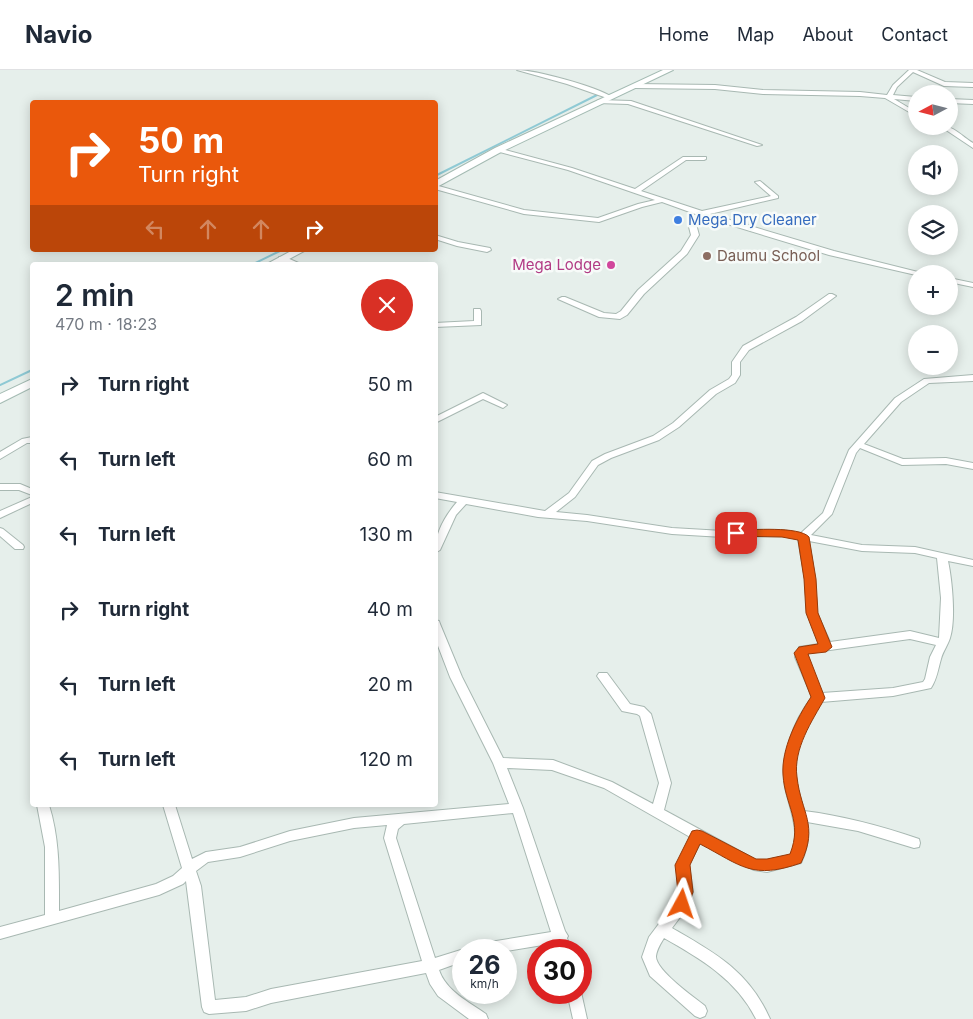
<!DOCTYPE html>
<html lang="en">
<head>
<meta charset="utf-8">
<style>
	:root { --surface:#fff; --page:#f2f2f3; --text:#1f2937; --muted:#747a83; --line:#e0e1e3 }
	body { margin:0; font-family:Inter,sans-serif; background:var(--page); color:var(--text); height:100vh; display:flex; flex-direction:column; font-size:19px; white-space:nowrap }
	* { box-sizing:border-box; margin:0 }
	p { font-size:16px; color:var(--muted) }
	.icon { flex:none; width:28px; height:28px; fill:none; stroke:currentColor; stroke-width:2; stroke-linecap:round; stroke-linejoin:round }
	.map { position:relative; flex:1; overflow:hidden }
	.details { position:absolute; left:30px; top:192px; width:408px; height:545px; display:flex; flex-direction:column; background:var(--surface); border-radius:5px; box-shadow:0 2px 12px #0003 }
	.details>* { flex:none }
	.guide { position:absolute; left:30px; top:30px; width:408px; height:152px; border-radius:5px; box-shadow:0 2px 12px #0003; background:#ea580c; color:#fff; overflow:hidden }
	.needle { width:32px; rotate:263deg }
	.controls { position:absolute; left:908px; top:15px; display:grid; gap:10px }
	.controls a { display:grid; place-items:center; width:50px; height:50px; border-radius:50%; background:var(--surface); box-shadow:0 2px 12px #0003; font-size:25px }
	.speed { position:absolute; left:452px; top:869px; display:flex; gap:10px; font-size:25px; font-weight:700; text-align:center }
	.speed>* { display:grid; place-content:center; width:65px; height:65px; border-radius:50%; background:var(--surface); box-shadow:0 2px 12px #0003; line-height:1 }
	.speed small { font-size:12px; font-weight:400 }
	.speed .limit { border:8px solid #d22; background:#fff; color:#111 }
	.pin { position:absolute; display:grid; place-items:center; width:42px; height:42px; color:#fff; margin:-21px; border-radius:10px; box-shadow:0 2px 8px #0006 }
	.me { position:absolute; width:55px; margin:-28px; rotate:5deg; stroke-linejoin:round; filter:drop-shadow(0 0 4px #0008) }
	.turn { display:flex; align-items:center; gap:18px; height:105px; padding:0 25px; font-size:22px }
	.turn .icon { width:65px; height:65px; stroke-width:2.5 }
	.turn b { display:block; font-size:35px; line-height:42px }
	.lanes { display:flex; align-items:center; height:48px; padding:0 25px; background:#0003; justify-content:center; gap:25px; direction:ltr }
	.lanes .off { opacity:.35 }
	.round { display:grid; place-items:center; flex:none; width:52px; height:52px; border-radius:26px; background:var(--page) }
	.summary { display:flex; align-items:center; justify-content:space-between; height:85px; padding:0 25px }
	h1 { font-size:30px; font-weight:600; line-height:38px }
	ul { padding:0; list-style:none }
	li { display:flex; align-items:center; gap:15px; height:75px; padding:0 25px }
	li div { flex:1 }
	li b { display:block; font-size:19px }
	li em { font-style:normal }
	header { display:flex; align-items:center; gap:30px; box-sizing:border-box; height:70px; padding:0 25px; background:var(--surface); border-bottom:1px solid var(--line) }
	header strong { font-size:24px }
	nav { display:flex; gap:28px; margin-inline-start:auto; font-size:18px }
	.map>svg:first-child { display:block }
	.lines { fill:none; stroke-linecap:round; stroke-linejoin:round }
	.stream { stroke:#8ec9d4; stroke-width:2 }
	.minor-casing { stroke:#a8b8b2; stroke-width:2 }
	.secondary-casing { stroke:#a4bbb3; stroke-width:2 }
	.minor { fill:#fff; fill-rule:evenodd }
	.secondary { fill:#fff; fill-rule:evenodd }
	.route { fill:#ea580c; stroke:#983908 }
	.shop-dot { fill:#3f7fe0; stroke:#f7fbf9; stroke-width:2 }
	.education-dot { fill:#8d6e63; stroke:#f7fbf9; stroke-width:2 }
	.hotel-dot { fill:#d1479c; stroke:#f7fbf9; stroke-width:2 }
	.labels { text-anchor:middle; stroke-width:5; stroke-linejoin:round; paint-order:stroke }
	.far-shop-label { font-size:15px; fill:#366cbe; stroke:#f7fbf9; text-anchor:start }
	.far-education-label { font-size:15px; fill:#785e54; stroke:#f7fbf9; text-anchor:start }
	.far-hotel-label { font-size:15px; fill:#b23c85; stroke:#f7fbf9; text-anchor:end }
</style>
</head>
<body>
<header>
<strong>Navio</strong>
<nav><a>Home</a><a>Map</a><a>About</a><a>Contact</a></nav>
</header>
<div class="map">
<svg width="973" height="949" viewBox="0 0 973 949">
	<rect width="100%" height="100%" fill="#e6efeb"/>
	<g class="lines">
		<g class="stream">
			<polyline points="435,106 599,24"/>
			<polyline points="251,195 282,180"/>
			<polyline points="0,315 32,300"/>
		</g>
		<g class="minor-casing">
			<g id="minor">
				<path d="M517 0C536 0 597 17 612 27L607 28 567 14Z"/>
				<polygon points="909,0 917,0 945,12 973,13 973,17 944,16 913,2 897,17 893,25 916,27 916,31 894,29 916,42 916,46 885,28 860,26 763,24 715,19 635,18 632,16 635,14 715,15 763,20 860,22 887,25 893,15"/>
				<polygon points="949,29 973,30 973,34 949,33"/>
				<polygon points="599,30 631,31 762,75 757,76 628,34 597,33 597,31"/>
				<path d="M940 56C955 56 961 66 973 73V78Z"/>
				<polygon points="498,78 572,98 635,119 683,87 706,87 706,89 704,90 686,90 641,121 702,141 771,126 755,112 760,111 778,126 778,128 710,144 834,181 926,204 916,205 829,185 704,147 696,154 699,165 687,184 644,224 627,245 620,249 599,247 558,229 562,227 565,227 604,243 616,244 621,241 638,220 681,181 691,165 688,153 698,145 662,132 642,137 599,152 524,144 435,119 435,115 524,140 598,148 638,134 655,130 568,100 496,81 496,79"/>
				<polygon points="435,165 458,172 490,178 491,180 487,182 457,176 435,169"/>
				<polygon points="279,187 285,187 303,195 292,195 279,191"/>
				<polygon points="949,208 973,213 973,217 949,212"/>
				<path d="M829 224H832L836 226 802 251 749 280 740 292V305L735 313 716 324 679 357 659 370 611 388 598 395 575 427 556 442 587 445 672 458 723 461 782 460 801 463 823 443 849 380 895 328 924 309 973 305V311L929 313 901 332 864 374 903 389 946 388 973 393V399L946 394 902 395 860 378 856 383 832 444 811 465 862 475 915 477 973 490V496L948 491C952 510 956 549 950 568 948 575 943 581 941 589 938 599 937 609 931 618L893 626 821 632C805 651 794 681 796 706 797 718 801 730 804 741 844 746 881 756 919 769L920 773 919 777 914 778 858 761 807 752C810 767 807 780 801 793L767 802 754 800 700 773 689 795 693 822 687 838 672 858C715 883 749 901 770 949H756C737 910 701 889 664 868 661 873 657 879 656 886 655 900 694 927 705 936L707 941 705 946 700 948 695 946 650 906 642 887 649 867 676 831 679 822 677 795 690 767 604 718 552 700 507 698 523 738 565 861 568 866 567 868 571 880H557L555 873 506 881V880H471L473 876 478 874 551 862 513 743 404 754 398 759 396 768 435 888 464 879 467 880H464V891L439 900C446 921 469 932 486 944L488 949H469L438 926 430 914 426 903 271 933 246 941 209 944 204 942 202 937 186 811 183 814 159 825 0 869V857L45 845V777L37 735H49C60 770 59 805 59 841L156 814 173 806 182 798 163 735H175L192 789 206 782 240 777 290 761 354 748 509 734 493 693 450 607 435 568V550L439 551 440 554 462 607 503 688 553 690 612 712 653 734 659 713 640 646 637 644 622 641 597 606 599 603H607L630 634 644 637 651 644 671 713 664 740 756 790H767L791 785C801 761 790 741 785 717 780 687 793 651 812 627L795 587 799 577 819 574 807 543 805 509 798 469 782 466 723 467 672 464 587 451 538 447 466 434 456 445 440 480 435 483C435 464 444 447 457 432L435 428V422L545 441 569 423 592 391 605 384 653 366 673 353 710 320 729 309 732 305V292L743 276 796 247ZM809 471 862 481 915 483 937 488 941 528 939 568 910 561 830 572 817 543 815 509ZM910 569 936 575 930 587 925 609 923 612 893 618 822 623 807 587 808 583ZM387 755 384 768 422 891 271 919 246 927 215 930 201 816 196 801 208 792 240 787 290 771 354 758Z"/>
				<polygon points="474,239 480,239 481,241 481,255 435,257 435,253 474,251"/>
				<polygon points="483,323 507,335 503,338 483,329 435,353 435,347"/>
				<polygon points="32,367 32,373 27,373 0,389 0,382 22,369"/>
				<polygon points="0,414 20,414 32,419 32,425 19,420 0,420"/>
				<polygon points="32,427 32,433 0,448 0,441"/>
				<polygon points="0,458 3,459 23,475 24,477 23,479 15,479 0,466"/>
				<polygon points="567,922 581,922 587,949 573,949"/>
			</g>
		</g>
		<g class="secondary-casing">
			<g id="secondary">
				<polygon points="663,0 673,0 501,82 435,118 435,111 495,78"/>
				<polygon points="293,180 306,180 278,195 265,195"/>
				<polygon points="32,309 32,317 0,333 0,324"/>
			</g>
		</g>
		<use href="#minor" class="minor"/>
		<use href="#secondary" class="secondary"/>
	</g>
	<path class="route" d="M736 460C752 460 799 456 809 467L816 509 818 543 832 577 826 582 808 584 825 628C812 651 793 679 797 707 801 743 819 755 801 793 752 810 742 796 700 774L690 795 693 822 687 838 682 840 677 838 674 834 678 822 675 795 692 761 697 760 702 761 756 789H767L790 784C803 751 785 736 783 705 781 679 797 648 811 627L794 583 799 577 818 574 806 543 804 509 798 470 782 467 733 466 731 463Z"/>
	<circle class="shop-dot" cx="678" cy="150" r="5"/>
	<circle class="education-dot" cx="707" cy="186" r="5"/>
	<circle class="hotel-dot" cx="611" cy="195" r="5"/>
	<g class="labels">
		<g class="far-shop-label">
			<text x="688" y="155">Mega Dry Cleaner</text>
		</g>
		<g class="far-education-label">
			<text x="717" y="191">Daumu School</text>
		</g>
		<g class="far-hotel-label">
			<text x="601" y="200">Mega Lodge</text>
		</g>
	</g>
</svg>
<div class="controls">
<a><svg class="needle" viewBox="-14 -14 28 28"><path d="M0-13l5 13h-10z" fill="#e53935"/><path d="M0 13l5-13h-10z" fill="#747a83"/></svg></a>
<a><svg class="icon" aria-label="sound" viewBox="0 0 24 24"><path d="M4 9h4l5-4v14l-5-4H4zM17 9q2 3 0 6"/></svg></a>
<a><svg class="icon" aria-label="layers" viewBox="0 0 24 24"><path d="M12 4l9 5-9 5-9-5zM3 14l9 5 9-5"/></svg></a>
<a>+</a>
<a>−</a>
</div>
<div class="speed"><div>26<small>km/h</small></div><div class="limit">30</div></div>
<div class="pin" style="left:736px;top:463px;background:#d93025"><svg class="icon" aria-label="arrive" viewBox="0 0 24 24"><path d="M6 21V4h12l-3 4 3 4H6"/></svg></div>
<svg class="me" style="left:682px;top:834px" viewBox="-20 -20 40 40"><path d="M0-17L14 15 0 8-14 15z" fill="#ea580c" stroke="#fff" stroke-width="4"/></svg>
<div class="guide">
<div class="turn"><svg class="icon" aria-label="right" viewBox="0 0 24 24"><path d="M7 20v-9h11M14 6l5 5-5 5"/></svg><div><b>50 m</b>Turn right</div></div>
<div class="lanes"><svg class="icon off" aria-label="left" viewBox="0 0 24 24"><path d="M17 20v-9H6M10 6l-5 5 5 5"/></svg><svg class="icon off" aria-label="ahead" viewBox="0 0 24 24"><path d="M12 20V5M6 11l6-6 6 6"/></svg><svg class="icon off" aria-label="ahead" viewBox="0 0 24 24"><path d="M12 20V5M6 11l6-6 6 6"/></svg><svg class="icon" aria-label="right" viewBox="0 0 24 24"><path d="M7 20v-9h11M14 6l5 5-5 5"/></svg></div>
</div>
<section class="details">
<div class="summary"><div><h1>2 min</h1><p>470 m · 18:23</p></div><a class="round" style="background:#d93025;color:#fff"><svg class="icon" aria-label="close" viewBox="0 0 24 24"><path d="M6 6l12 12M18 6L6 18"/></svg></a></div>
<ul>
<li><svg class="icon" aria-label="right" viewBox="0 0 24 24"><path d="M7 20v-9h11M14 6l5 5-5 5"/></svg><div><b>Turn right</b></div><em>50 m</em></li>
<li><svg class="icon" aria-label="left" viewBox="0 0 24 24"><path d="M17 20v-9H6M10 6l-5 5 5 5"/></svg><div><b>Turn left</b></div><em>60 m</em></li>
<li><svg class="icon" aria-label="left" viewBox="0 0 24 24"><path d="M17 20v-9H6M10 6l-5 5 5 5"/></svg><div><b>Turn left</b></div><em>130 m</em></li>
<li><svg class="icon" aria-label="right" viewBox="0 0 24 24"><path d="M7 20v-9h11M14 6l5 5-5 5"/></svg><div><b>Turn right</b></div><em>40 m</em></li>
<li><svg class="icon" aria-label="left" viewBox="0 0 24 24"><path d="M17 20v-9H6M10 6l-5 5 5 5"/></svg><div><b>Turn left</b></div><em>20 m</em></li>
<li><svg class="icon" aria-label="left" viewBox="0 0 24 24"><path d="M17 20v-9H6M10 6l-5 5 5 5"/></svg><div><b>Turn left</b></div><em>120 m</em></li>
</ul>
</section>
</div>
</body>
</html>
